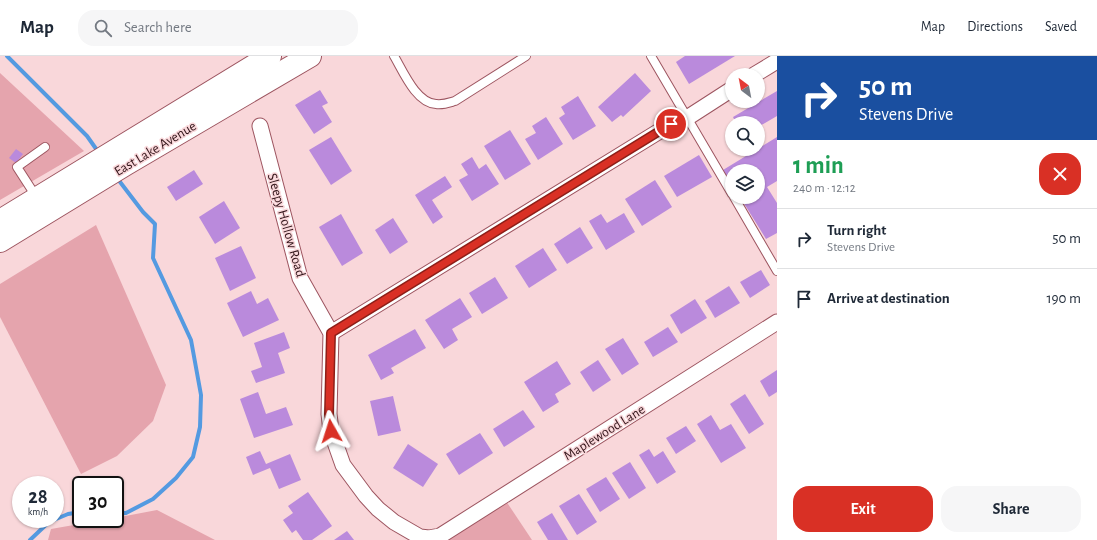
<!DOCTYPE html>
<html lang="en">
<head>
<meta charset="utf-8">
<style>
	:root { --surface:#fff; --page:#f6f6f7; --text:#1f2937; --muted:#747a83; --line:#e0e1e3; --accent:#d93025 }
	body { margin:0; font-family:"Alegreya Sans",sans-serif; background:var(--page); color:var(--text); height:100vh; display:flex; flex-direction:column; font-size:15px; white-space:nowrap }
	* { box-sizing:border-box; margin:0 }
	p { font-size:13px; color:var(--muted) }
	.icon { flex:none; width:22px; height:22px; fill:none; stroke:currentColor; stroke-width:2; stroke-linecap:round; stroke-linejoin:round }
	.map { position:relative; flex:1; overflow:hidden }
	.panel { display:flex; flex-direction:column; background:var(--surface); width:320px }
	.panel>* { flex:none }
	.hud { background:#1a4fa0; color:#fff; overflow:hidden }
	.needle { width:26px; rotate:328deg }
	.fabs { position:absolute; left:725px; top:12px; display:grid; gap:8px }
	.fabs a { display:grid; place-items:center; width:40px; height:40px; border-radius:50%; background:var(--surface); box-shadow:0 1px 3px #0004; font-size:20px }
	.speed { position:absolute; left:12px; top:420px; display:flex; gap:8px; font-size:20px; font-weight:700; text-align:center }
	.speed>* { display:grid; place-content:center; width:52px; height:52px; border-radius:50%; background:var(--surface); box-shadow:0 1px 3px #0004; line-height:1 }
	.speed small { font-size:10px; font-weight:400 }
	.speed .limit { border:2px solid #111; border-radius:6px; background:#fff; color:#111 }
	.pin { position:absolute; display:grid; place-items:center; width:34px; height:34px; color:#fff; margin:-17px; border:2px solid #fff; border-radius:50%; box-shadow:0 1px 4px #0007 }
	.me { position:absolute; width:44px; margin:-22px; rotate:354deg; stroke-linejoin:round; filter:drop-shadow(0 0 3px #0008) }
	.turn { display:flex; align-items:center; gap:14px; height:84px; padding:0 16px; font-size:18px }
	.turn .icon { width:52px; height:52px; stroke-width:2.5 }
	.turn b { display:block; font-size:28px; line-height:34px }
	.round { display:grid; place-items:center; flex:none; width:42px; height:42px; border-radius:16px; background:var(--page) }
	.summary { display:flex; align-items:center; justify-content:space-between; height:68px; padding:0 16px }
	h1 { font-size:24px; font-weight:600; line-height:30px; color:#1e9e55 }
	.button { display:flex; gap:8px; margin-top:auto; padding:8px 16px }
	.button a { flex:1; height:46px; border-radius:16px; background:var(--accent); color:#fff; font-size:16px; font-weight:600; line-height:46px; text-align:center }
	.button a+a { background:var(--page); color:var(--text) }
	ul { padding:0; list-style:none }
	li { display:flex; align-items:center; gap:12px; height:60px; padding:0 16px; border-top:1px solid var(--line) }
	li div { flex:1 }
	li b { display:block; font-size:15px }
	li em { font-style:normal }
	header { display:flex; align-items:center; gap:24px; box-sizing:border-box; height:56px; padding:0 20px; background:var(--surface); border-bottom:1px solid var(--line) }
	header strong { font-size:19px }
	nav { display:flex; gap:22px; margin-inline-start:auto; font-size:14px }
	.search { width:280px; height:36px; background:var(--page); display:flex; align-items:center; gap:10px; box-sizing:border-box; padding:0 14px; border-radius:16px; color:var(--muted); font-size:15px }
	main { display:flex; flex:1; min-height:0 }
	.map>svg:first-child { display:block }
	.green { fill:#e5a4ad }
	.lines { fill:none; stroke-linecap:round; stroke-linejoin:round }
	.stream { stroke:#549ae1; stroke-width:4 }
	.building { fill:#ba8adc }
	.lane-casing { stroke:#9d5560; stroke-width:10 }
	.street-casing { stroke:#9d5560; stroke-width:17 }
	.primary-casing { stroke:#9d5560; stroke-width:24 }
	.lane { stroke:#fff; stroke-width:8 }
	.street { stroke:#fff; stroke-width:15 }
	.primary { stroke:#fff; stroke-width:22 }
	.route-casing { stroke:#8d1f18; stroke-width:10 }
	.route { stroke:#d93025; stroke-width:7 }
	.labels { text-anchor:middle; stroke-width:3; stroke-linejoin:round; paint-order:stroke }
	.street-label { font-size:14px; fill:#301318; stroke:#f9d7da }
</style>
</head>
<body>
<header>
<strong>Map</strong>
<div class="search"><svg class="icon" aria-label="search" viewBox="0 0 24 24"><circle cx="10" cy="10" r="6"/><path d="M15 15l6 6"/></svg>Search here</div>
<nav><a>Map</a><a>Directions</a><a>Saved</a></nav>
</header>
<main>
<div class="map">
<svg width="777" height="484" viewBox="0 0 777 484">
	<rect width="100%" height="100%" fill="#f9d7da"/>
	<g class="green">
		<polygon points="0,17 84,95 0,144"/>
		<polygon points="96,169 166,329 153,365 117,400 81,418 0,261 0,228"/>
		<polygon points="506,445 532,484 443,484"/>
		<polygon points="157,454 215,484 48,484 51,473 108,463 115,463 115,462"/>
	</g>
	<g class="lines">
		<g class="stream">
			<polyline points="7,0 87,80 99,97"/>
			<polyline points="115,457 126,457 153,443 176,422 193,401 200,371 201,339 191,284 153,202 155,168 143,156 117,122"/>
			<polyline points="30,484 49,466 68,458 81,456"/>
		</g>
	</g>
	<g class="building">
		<polygon points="685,0 735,0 689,28 676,6"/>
		<polygon points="635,17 651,35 623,61 621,59 612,66 598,51"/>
		<polygon points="320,34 328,47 322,50 332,66 314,78 295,49"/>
		<polygon points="777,35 777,60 758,71 758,67 736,67 733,61"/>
		<polygon points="578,40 596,70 573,84 559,62 565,58 561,51"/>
		<polygon points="546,61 563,88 538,104 525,83 536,77 532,70"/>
		<polygon points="510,74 531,108 505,124 484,90"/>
		<polygon points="331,81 352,115 331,129 309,94"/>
		<polygon points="777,81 777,125 767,131 777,147 777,177 766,183 740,141 758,141 758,115 732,115 732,128 723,114"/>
		<polygon points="16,93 23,98 16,107 9,102"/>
		<polygon points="699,99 712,121 677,141 664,120"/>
		<polygon points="472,101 479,113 486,108 499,128 472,145 459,124 468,119 461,108"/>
		<polygon points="194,114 203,128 176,145 167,131"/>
		<polygon points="445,120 452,131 432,144 443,161 433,168 415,139"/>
		<polygon points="655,124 672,151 642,170 625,143"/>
		<polygon points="224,145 240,172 215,188 199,161"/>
		<polygon points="624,157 635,176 606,194 589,165 601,158 607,167"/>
		<polygon points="341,158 363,197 342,210 319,171"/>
		<polygon points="393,162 408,186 390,198 375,174"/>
		<polygon points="580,171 593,192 567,208 554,188"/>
		<polygon points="241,190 256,222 230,235 215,202"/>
		<polygon points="543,192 557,214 529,232 515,210"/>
		<polygon points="761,214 770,229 750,242 740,226"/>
		<polygon points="495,221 508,242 482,258 469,237"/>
		<polygon points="729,230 740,247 715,262 705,245"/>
		<polygon points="251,235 257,248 268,242 279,264 243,281 227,247"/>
		<polygon points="460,242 472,261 452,273 458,284 444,293 425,264"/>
		<polygon points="695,243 707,262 681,278 670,259"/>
		<polygon points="668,271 678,286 653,301 644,286"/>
		<polygon points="415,273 426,292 391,312 394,317 381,324 368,299"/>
		<polygon points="284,276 290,292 278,297 285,317 256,327 251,315 262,311 254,287"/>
		<polygon points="623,282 639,308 622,319 605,293"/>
		<polygon points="598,304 611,324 593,336 580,316"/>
		<polygon points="557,305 571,328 555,338 559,346 543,356 524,326"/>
		<polygon points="777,314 777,336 769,341 760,325"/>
		<polygon points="258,336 266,358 286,351 293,369 254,382 240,343"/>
		<polygon points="745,338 764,368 749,378 730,348"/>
		<polygon points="393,340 401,375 378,380 370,345"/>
		<polygon points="523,354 535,371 504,391 493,373"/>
		<polygon points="711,359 720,374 731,368 746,392 721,407 697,368"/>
		<polygon points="686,370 696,385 676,398 666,382"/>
		<polygon points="480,377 493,397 459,419 446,398"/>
		<polygon points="408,388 438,408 423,431 393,412"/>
		<polygon points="649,393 654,401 663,395 676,416 657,428 639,399"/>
		<polygon points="260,395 266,408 290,398 301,424 279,433 270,412 253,419 246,401"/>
		<polygon points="630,406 646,432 629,443 612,417"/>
		<polygon points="606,421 620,443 600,456 586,433"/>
		<polygon points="308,436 332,470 312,484 303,484 296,474 292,477 283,464 293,457 288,450"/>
		<polygon points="579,438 597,466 577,479 559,450"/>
		<polygon points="552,457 568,484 548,484 537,466"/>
		<polygon points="347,475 354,484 334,484"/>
	</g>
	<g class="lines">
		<g class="lane-casing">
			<g id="lane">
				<path d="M394 0C403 15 416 47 436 48 443 49 448 47 455 45L526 0"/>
				<polyline points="651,0 732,138"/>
				<polyline points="734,141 777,215"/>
				<polyline points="37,142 17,111 45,91"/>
			</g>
		</g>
		<g class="street-casing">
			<g id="street">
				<polyline points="754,19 777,5"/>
				<polyline points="687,62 732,33"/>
				<polyline points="260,70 300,222 331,277 329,358 331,375 343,409 366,440 378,453 394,466 420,481 429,482 440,480 777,266"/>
				<polyline points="331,277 671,68"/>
			</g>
		</g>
		<g class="primary-casing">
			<g id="primary">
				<polyline points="0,165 270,0"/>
				<polyline points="0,185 126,108 310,0"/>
			</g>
		</g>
		<use href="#lane" class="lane"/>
		<use href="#street" class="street"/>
		<use href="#primary" class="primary"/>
	</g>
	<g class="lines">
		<g class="route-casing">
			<polyline id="route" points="331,375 329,358 331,277 671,68"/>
		</g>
		<use href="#route" class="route"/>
	</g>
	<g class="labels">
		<g class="street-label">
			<text transform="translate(155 92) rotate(-31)" y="5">East Lake Avenue</text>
			<text transform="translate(287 169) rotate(74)" y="5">Sleepy Hollow Road</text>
			<text transform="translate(604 376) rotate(-32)" y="5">Maplewood Lane</text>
		</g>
	</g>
</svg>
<div class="fabs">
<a><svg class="needle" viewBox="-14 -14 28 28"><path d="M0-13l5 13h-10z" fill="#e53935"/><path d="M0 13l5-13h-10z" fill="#747a83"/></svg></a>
<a><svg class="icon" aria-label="search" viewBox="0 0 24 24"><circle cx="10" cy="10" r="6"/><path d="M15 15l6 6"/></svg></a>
<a><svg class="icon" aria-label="layers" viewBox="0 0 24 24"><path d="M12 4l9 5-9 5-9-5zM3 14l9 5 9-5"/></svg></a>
</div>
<div class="speed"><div>28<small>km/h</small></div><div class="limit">30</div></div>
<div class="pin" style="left:671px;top:68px;background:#d93025"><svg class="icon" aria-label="arrive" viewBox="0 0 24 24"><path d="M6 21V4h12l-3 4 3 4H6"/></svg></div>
<svg class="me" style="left:331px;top:375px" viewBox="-20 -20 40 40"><path d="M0-17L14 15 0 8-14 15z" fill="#d93025" stroke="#fff" stroke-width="4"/></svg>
</div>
<section class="panel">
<div class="hud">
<div class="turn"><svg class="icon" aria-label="right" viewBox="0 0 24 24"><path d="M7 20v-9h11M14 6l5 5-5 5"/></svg><div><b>50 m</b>Stevens Drive</div></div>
</div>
<div class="summary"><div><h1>1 min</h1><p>240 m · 12:12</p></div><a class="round" style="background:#d93025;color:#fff"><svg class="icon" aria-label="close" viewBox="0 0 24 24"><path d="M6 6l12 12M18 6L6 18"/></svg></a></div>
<ul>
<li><svg class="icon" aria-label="right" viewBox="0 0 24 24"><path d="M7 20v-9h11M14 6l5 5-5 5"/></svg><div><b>Turn right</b><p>Stevens Drive</p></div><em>50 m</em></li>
<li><svg class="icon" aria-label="arrive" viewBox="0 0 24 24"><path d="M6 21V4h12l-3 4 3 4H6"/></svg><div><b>Arrive at destination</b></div><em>190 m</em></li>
</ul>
<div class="button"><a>Exit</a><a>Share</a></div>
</section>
</main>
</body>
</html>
